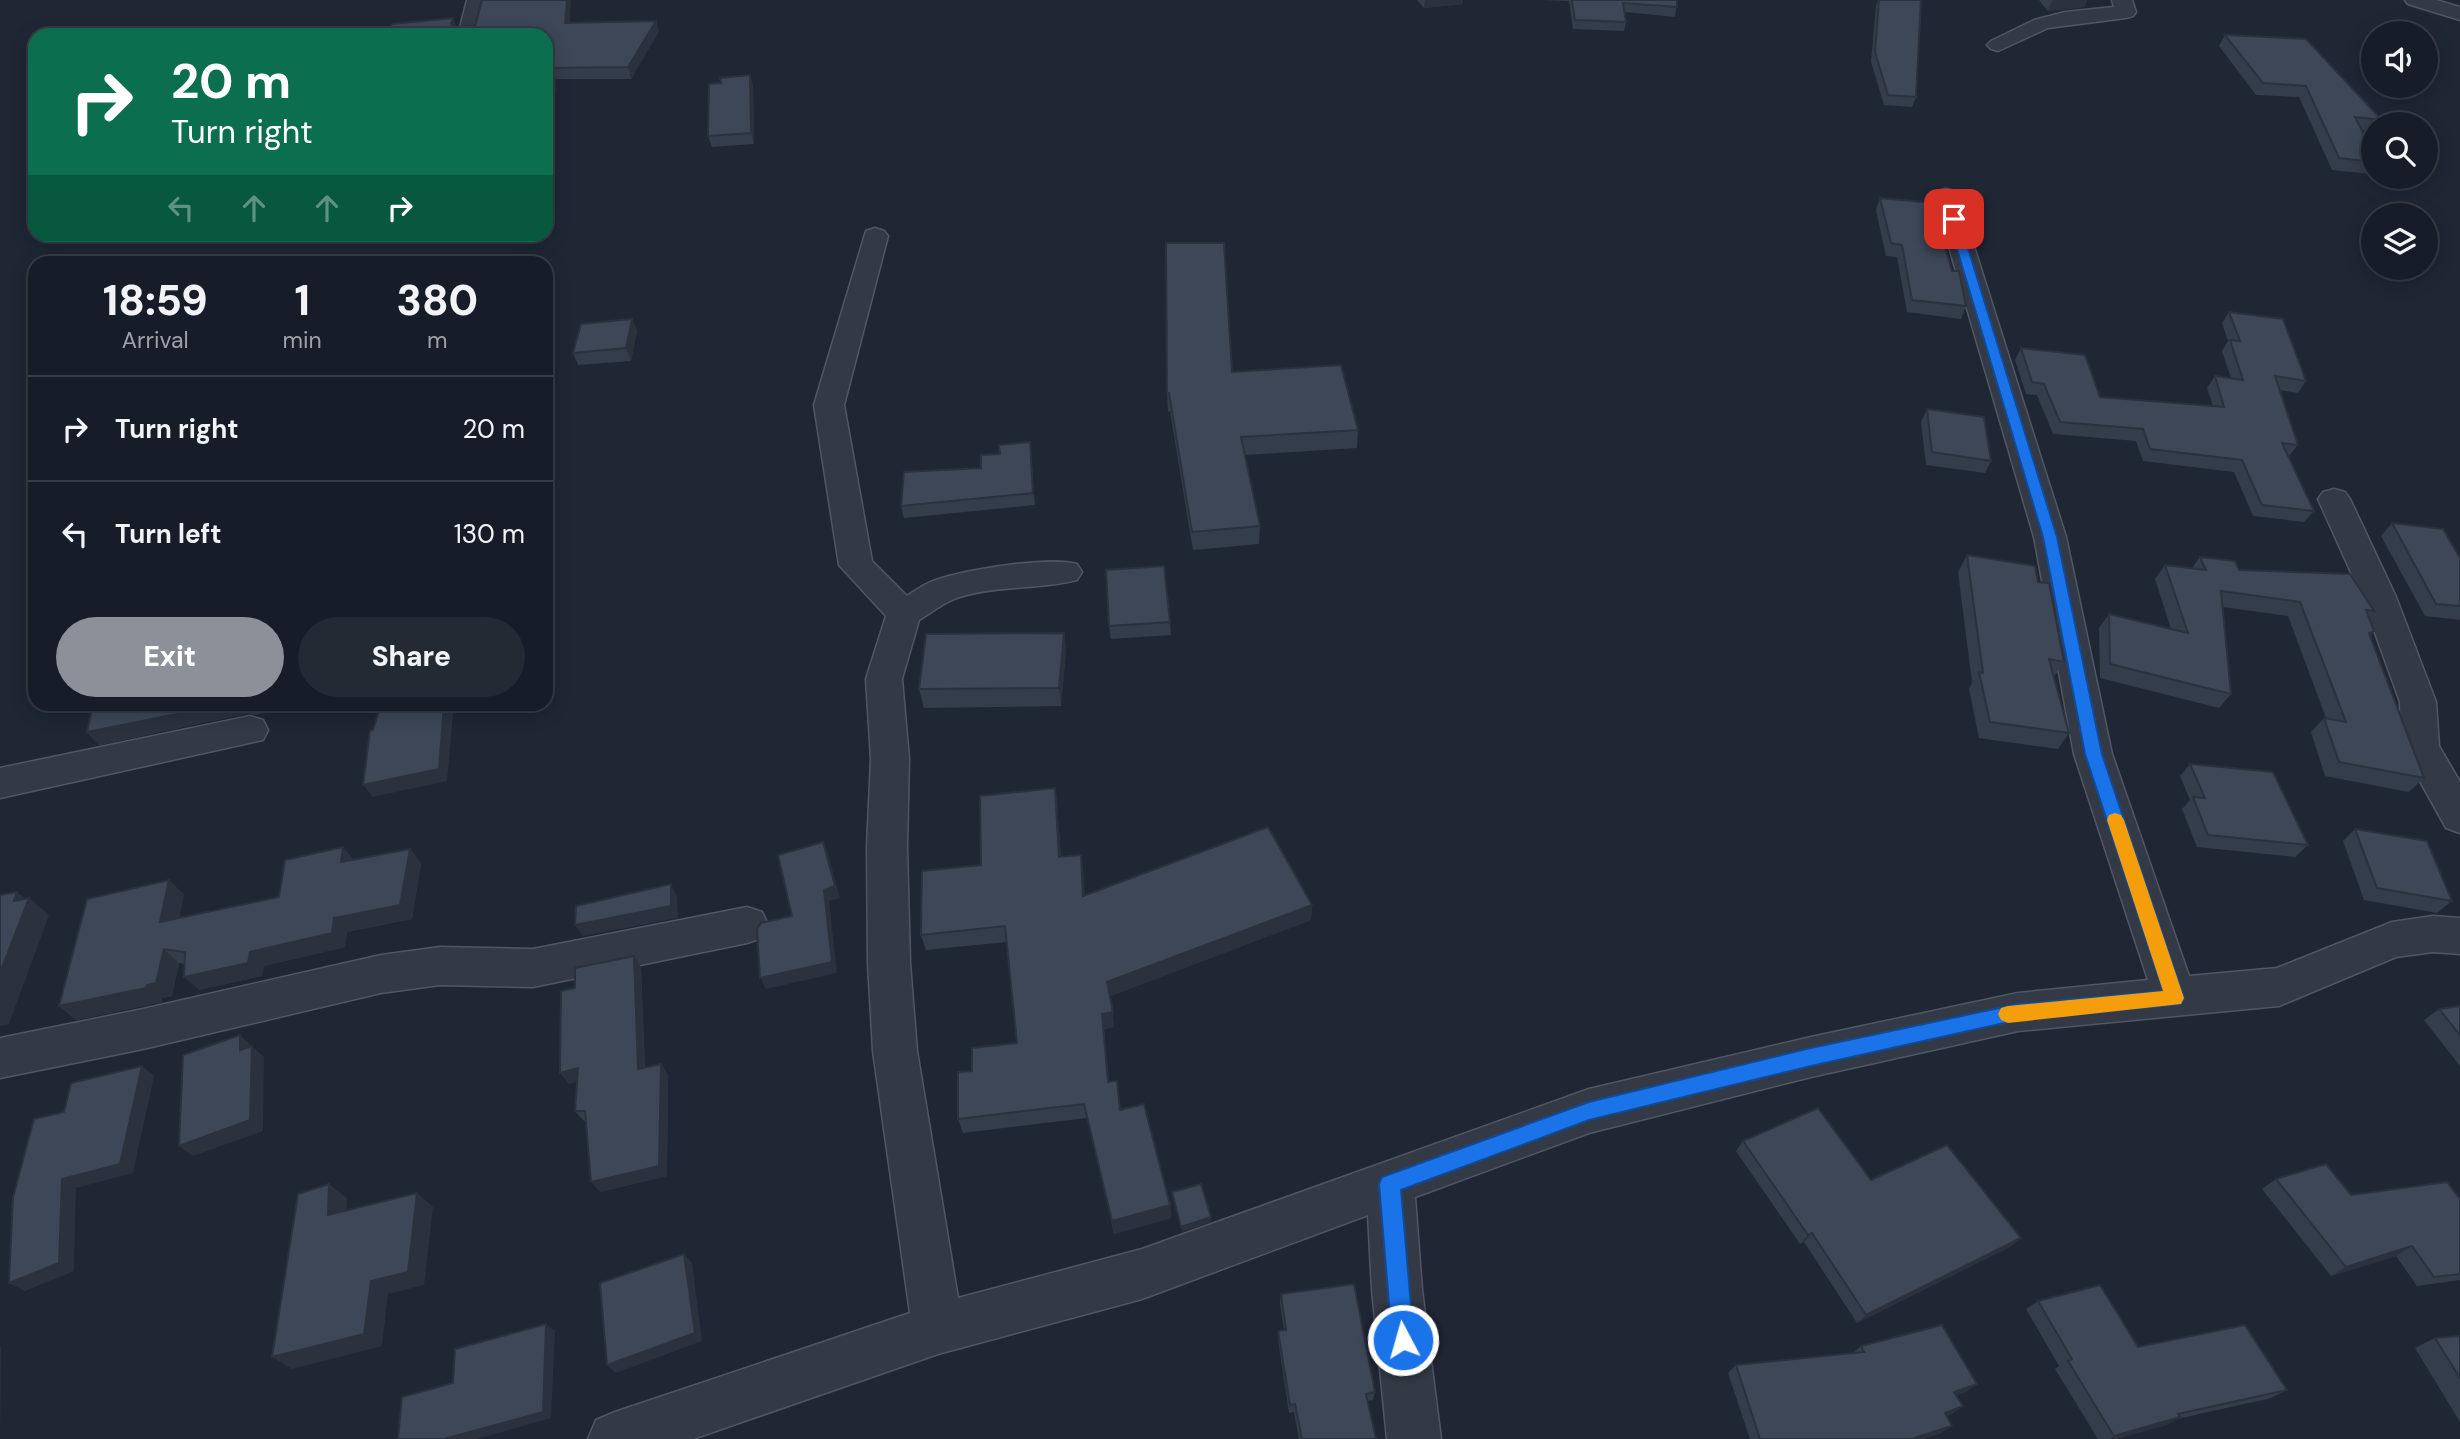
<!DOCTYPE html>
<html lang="en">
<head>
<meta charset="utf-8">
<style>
	:root { --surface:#171d28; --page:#242a34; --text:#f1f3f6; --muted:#9ea2a8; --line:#363b45; --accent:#8c9099 }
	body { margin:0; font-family:"DM Sans",sans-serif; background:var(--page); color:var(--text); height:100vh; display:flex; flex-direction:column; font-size:26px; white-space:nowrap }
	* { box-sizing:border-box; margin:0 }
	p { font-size:23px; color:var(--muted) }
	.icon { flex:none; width:38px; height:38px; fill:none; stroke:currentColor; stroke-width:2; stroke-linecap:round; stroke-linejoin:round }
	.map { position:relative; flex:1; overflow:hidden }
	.panel { position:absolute; left:28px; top:256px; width:525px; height:455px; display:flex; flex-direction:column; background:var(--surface); border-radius:21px; box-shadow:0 4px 18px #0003,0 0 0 2px var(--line) }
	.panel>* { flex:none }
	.guide { position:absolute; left:28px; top:28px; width:525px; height:214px; border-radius:21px; box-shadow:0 4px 18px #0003,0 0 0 2px var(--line); background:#0b6e4f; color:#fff; overflow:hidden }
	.fabs { position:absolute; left:2361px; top:21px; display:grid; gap:14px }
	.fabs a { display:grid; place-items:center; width:77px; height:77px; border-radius:50%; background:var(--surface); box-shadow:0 4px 18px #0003,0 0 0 2px var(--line); font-size:35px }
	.pin { position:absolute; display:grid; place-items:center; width:60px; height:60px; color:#fff; margin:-30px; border-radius:14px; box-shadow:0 4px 10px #0006 }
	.me { position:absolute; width:77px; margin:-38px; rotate:354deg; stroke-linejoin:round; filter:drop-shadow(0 0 5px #0008) }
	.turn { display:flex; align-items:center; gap:24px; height:147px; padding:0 28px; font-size:32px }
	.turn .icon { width:91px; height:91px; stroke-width:2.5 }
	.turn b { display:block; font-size:49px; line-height:60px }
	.lanes { display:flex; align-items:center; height:66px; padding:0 28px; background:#0003; justify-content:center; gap:35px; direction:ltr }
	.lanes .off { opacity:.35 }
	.eta { display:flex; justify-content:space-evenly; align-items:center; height:119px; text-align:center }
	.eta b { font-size:42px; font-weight:800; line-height:49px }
	.cta { display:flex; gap:14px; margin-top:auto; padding:14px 28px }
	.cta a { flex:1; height:80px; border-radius:42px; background:var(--accent); color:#fff; font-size:28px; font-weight:800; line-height:80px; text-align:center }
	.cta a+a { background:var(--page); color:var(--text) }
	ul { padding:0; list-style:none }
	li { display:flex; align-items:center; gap:21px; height:105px; padding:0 28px; border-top:2px solid var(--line) }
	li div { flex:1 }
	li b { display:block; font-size:26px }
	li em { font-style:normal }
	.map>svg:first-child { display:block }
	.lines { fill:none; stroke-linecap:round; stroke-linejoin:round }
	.street-casing { stroke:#505664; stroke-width:3 }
	.street { fill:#333945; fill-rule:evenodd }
	.wall { fill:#343d4c }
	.shaded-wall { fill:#2b323e }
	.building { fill:#3d4758; stroke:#2b323e; stroke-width:2 }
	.route { fill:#1a73e8; stroke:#114b97; stroke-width:2 }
	.slow { fill:#f59e0b }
</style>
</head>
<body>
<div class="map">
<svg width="2460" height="1439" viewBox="0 0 2460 1439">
	<rect width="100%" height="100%" fill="#1f2735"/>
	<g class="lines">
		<g class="street-casing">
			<g id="street">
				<polygon points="467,0 487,0 478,35 458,35"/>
				<polygon points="2112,0 2132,0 2136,12 2133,16 2126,18 2048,28 1998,51 1991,49 1987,45 1991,41 2034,20 2065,12 2114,7"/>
				<polygon points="2405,0 2436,0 2460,7 2460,20 2408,4"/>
				<path d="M1946 189 1955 191 1958 196 2066 537 2112 754 2189 976 2277 968 2392 922 2433 916 2460 918V954L2433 952 2396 957 2279 1006 2018 1031 1811 1077 1589 1133 1415 1197 1422 1290 1441 1439H1387L1372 1290 1368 1215 1142 1299 938 1354 693 1439H588L596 1420 615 1412 910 1313 873 1051 868 963 867 847 871 759 866 679 886 616 839 565 814 405 866 231 875 228 884 231 888 236 844 405 872 561 907 596C916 590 926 583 936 580 965 570 1048 556 1077 564L1082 572 1077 580C1040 590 986 585 952 600 941 605 930 613 919 620L902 679 909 759 907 847 910 963 917 1051 958 1298 1142 1249 1589 1089 1811 1037 2018 993 2148 980 2074 754 2034 537 1934 196 1937 191Z"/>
				<polygon points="2334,489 2345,492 2350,499 2396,597 2436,702 2439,746 2460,782 2460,833 2446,828 2401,747 2400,702 2362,597 2318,499 2323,492"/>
				<polygon points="250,716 263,720 268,730 263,740 0,798 0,768"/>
				<polygon points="747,907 762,912 768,925 762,938 747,943 533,987 440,985 381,993 143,1049 0,1078 0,1038 143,1009 381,955 440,947 533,949"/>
			</g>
		</g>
		<use href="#street" class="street"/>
	</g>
	<g class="wall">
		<polygon points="1417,0 1463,0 1463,4 1424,8"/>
		<polygon points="1543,0 1677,0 1675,17 1625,12 1626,22 1624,31 1573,29 1569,1"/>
		<polygon points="1878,0 1921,0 1916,97 1912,107 1884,105 1871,62 1876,6"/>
		<polygon points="2039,0 2087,0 2084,7 2048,11"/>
		<polygon points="656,21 659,31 631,79 556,79 554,113 390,29"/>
		<polygon points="2225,35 2382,120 2379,124 2373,124 2373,131 2362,130 2373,152 2373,171 2371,174 2332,170 2299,97 2256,95 2219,46"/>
		<polygon points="750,75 753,86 754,144 712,147 708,136 721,83"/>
		<polygon points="1880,198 1952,271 1966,306 1961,319 1907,312 1897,257 1886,256 1876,210"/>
		<polygon points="2229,312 2306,381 2298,393 2279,390 2298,445 2288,457 2314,511 2304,522 2253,516 2234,472 2143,461 2136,441 2053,434 2037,395 2026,394 2015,360 2021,348 2100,397 2213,406 2207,388 2215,376 2231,378 2222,351 2228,341 2222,323"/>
		<polygon points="632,319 637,331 631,361 578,365 573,353"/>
		<polygon points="1232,372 1358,430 1357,448 1244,455 1260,526 1259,544 1193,550 1170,411 1168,412 1167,393"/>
		<polygon points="1927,409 1991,461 1985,473 1926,465 1921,422"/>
		<polygon points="1030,442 1035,505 904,518 901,506 981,468 1000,454"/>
		<polygon points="35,458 35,479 27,468"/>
		<polygon points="2392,523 2460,558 2460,620 2425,616 2381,536"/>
		<polygon points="1967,555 2038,582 2064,662 2054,677 2069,733 2058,749 1979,738 1969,689 1972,682 1958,572"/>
		<polygon points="2200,557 2374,611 2368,617 2374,631 2370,636 2424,778 2409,792 2325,776 2311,732 2324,718 2326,718 2288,616 2223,607 2231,694 2219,708 2100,678 2099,628 2109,614 2171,629 2155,579 2165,565 2192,568"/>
		<polygon points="1170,622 1171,635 1111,639 1109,626"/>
		<polygon points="1066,651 1061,706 924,708 919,689"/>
		<polygon points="93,704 291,704 277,707 257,715 249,713 99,745 87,732"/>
		<polygon points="2190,764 2308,845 2295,857 2197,847 2182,809 2190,800 2180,776"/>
		<polygon points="1055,788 1057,804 1061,857 1083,871 1084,895 1312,905 1311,920 1110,996 1114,1027 1104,1029 1109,1082 1121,1110 1170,1205 1171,1218 1114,1234 1087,1118 963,1133 958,1119 972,1071 1017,1043 1007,942 926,950 921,935"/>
		<polygon points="2355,829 2452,901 2437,913 2364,900 2343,841"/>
		<polygon points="410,849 421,863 412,919 347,932 345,947 264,966 262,976 199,990 184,964 179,963 172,996 162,998 162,1002 76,1020 59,1006 184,894 179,918 279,897 354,859"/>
		<polygon points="634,956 641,967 645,1067 661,1064 668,1075 667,1176 600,1192 586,1121 584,1121 575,1111 577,1081 569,1084 575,988"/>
		<polygon points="2460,1006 2460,1066 2424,1020 2439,1009"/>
		<polygon points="1743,1141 1871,1180 2021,1238 2010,1247 1857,1323 1804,1242 1800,1244 1736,1151"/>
		<polygon points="2276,1179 2351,1195 2460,1199 2460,1280 2417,1286 2396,1256 2331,1276 2262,1189"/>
		<polygon points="1281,1294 1375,1392 1373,1400 1368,1401 1376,1439 1299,1439 1294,1412 1289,1413 1278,1339 1278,1331 1284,1330 1280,1303"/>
		<polygon points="2038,1301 2138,1347 2287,1390 2271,1398 2177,1419 2166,1425 2116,1439 2098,1439 2055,1369 2059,1366 2026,1309"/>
		<polygon points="2460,1336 2460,1422 2415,1348 2435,1338"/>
		<polygon points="1861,1346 1977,1384 1966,1392 1956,1395 1963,1406 1952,1414 1946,1416 1952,1426 1941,1433 1923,1439 1750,1439 1728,1373 1736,1365 1853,1353"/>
	</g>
	<g class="shaded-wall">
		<polygon points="567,0 571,0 569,34 565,23"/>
		<polygon points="1425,0 1463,0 1463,4 1424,8"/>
		<polygon points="2053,0 2087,0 2084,7 2048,11"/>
		<polygon points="453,18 457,28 455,34 451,24"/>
		<polygon points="656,21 659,31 631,79 628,67"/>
		<polygon points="552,68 556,79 554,113 546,113 546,102"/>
		<polygon points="750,75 753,86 754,144 751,133"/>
		<polygon points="632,319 637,331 631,361 626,348"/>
		<polygon points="1030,442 1031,455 1035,505 1033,493"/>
		<polygon points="1064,633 1066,651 1061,706 1059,688"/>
		<polygon points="227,704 241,704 249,713 99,745 87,732"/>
		<polygon points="247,704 291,704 277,707 257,715"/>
		<polygon points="444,704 454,704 447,781 373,797 363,785"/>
		<polygon points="1055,788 1057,804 1062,873 1059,857"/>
		<polygon points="823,842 828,854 840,898 829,901 837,973 766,989 760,978 824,890"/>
		<polygon points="343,847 355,861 341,862"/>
		<polygon points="410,849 421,863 412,919 347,932 345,947 264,966 262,976 199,990 184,977 250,952 334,918"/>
		<polygon points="1081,855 1083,871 1086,911 1083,896"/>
		<polygon points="169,880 184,894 175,937 160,922"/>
		<polygon points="671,884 677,896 678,918 583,936 575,925"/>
		<polygon points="17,892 28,901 29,898 49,915 9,1024 0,1026 0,973 14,901"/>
		<polygon points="1312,905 1311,920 1109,997 1107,982"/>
		<polygon points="164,949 179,963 172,996 162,998 162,1002 76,1020 59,1006 147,985"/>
		<polygon points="634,956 641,967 645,1080 638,1069"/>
		<polygon points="1113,1012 1114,1027 1104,1029 1110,1096 1102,1014"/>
		<polygon points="240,1035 264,1057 263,1131 193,1156 179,1146 240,1050"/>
		<polygon points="661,1064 668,1075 667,1176 600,1192 591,1182"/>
		<polygon points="142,1066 154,1076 133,1173 76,1188 74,1271 25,1291 9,1283 62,1179"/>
		<polygon points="578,1068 587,1079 569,1084 560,1073"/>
		<polygon points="329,1184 347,1198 346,1228 328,1215"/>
		<polygon points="417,1193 433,1207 424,1285 388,1294 382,1346 292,1369 272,1357 371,1281"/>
		<polygon points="1170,1205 1171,1218 1114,1234 1112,1221"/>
		<polygon points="1211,1217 1211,1222 1182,1232 1181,1227"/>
		<polygon points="1812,1233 1804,1242 1800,1244 1808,1235"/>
		<polygon points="2021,1238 2010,1247 1857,1323 1866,1315"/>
		<polygon points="2412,1246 2396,1256 2331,1276 2346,1267"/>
		<polygon points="684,1254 692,1263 702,1341 616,1373 607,1365"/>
		<polygon points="546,1324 555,1331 551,1418 477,1439 444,1439"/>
		<polygon points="0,1347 1,1347 0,1439"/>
		<polygon points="1977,1384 1966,1392 1944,1400 1954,1392"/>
		<polygon points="1963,1406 1952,1414 1934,1421 1945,1413"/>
		<polygon points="2180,1417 2166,1425 2116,1439 2109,1439 2114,1436"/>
		<polygon points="1952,1426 1941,1433 1923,1439 1911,1439"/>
	</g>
	<g class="building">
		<polygon points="482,0 567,0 565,23 656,21 628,67 552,68 549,101 546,102 546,35 380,35 383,29 390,29 392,24 453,18 451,24 454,27 475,26"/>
		<polygon points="1572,0 1677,0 1677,7 1623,3 1626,22 1575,20"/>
		<polygon points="1879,0 1921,0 1916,97 1888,95 1875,52"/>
		<polygon points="2225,35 2306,39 2382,120 2355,117 2373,152 2373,162 2339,158 2306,86 2263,83"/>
		<polygon points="750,75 751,133 708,136 709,84 721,83 720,78"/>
		<polygon points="1880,198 1933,203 1952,271 1959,271 1966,306 1912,300 1902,245 1891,243"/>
		<polygon points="1166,243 1224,243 1232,372 1341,365 1358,430 1241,437 1260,526 1192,532 1169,393 1167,393"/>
		<polygon points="2229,312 2283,319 2306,381 2275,376 2298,445 2282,443 2314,511 2262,505 2242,460 2150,449 2143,429 2060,422 2044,384 2032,382 2021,348 2085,355 2100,397 2224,407 2215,376 2243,380 2230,340 2240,341"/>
		<polygon points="632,319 626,348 573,353 581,324"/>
		<polygon points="1927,409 1984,417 1991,461 1932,452"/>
		<polygon points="1030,442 1033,493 901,506 904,472 981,468 981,455 1000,454 999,445"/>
		<polygon points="35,458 35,468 27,468"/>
		<polygon points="2392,523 2443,529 2460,558 2460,606 2436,604"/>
		<polygon points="1967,555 2035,566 2038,582 2049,583 2064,662 2049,659 2069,733 1990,722 1979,672 1983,673"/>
		<polygon points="2200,557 2235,561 2239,570 2350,574 2374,611 2366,610 2374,631 2369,633 2424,778 2339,762 2324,718 2346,722 2300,602 2221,591 2231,694 2110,664 2109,614 2188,633 2165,565 2206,570"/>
		<polygon points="1164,566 1170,622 1109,626 1106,570"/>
		<polygon points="1064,633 1059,688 919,689 926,634"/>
		<polygon points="93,704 227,704 87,732"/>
		<polygon points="381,704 444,704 439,769 363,785 370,731 373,730"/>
		<polygon points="2190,764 2273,772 2308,845 2208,835 2193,797 2205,798"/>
		<polygon points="1055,788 1059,857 1081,855 1083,896 1268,827 1312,905 1107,982 1113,1012 1102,1014 1108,1082 1117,1081 1120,1110 1144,1104 1170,1205 1112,1221 1084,1104 958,1119 958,1072 972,1071 972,1048 1017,1043 1005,926 921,935 922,871 981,865 980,796"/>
		<polygon points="2355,829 2427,841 2452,901 2377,888"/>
		<polygon points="823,842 835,886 824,890 832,962 760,978 757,929 761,923 792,916 778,855"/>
		<polygon points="343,847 341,862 410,849 400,905 334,918 332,933 250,952 248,963 184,977 185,952 164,949 156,983 147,985 146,988 59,1006 87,899 169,880 160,922 279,897 285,860"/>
		<polygon points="671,884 671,906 575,925 576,906"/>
		<polygon points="17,892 14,901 29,898 0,973 0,895"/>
		<polygon points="634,956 638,1069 661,1064 659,1166 591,1182 585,1111 575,1111 578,1068 560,1073 561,991 575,988 575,968"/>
		<polygon points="2460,1006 2460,1035 2439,1009"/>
		<polygon points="240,1035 240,1050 252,1046 250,1120 179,1146 183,1055"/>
		<polygon points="142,1066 120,1164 62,1179 59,1263 9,1283 13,1197 34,1119 64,1112 71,1083"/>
		<polygon points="1818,1108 1871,1180 1947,1145 2021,1238 1866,1315 1812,1233 1808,1235 1743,1141"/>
		<polygon points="2326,1164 2351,1195 2447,1182 2460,1199 2460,1274 2434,1277 2412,1246 2346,1267 2276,1179"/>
		<polygon points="329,1184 328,1215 417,1193 408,1272 371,1281 364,1334 272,1357 298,1194"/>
		<polygon points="1201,1184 1211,1217 1181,1227 1172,1192"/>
		<polygon points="684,1254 695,1333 607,1365 600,1283"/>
		<polygon points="1354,1284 1375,1392 1366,1394 1376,1439 1302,1439 1295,1404 1290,1405 1278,1331 1286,1330 1281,1294"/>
		<polygon points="2100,1285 2138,1347 2245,1325 2287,1390 2178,1414 2180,1417 2114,1436 2068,1361 2072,1359 2038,1301"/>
		<polygon points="546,1324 543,1412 444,1439 398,1439 402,1397 453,1383 455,1349"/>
		<polygon points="1942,1325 1977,1384 1954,1392 1963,1406 1945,1413 1952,1426 1911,1439 1760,1439 1736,1365 1864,1352 1861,1346"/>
		<polygon points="2460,1336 2460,1378 2435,1338"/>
	</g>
	<polygon class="route" points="1954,216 1959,219 2057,537 2102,754 2184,998 2181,1004 2018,1020 1811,1066 1589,1120 1401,1190 1414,1340 1411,1348 1403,1351 1395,1348 1392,1340 1379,1184 1382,1177 1589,1102 1811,1048 2018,1004 2163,991 2085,754 2043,537 1948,219"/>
	<polygon class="slow" points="2115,813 2121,815 2124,820 2184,998 2181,1004 2008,1023 2001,1020 1998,1014 2001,1008 2008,1006 2163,991 2107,820 2109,815"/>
</svg>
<div class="fabs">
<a><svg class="icon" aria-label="sound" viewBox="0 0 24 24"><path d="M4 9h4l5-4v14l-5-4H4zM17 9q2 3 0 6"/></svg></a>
<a><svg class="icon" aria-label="search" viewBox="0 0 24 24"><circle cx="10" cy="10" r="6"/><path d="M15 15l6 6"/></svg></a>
<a><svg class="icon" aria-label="layers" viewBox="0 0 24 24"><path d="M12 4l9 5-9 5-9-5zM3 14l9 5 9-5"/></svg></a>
</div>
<div class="pin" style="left:1954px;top:219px;background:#d93025"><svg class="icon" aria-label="arrive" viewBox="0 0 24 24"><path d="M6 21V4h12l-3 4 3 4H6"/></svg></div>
<svg class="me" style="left:1403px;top:1340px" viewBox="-20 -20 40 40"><circle r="17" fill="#1a73e8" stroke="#fff" stroke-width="3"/><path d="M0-11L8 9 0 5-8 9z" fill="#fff"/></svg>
<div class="guide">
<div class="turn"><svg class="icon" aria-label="right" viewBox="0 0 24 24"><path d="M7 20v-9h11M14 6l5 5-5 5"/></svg><div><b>20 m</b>Turn right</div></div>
<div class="lanes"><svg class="icon off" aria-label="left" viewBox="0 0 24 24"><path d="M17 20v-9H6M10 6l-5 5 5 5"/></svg><svg class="icon off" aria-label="ahead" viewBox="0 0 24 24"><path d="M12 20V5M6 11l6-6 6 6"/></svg><svg class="icon off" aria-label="ahead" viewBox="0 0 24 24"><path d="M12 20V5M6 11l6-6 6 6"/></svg><svg class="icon" aria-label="right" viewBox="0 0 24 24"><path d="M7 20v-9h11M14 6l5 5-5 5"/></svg></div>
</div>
<section class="panel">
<div class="eta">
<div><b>18:59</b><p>Arrival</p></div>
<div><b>1</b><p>min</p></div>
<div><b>380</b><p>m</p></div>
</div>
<ul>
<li><svg class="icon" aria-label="right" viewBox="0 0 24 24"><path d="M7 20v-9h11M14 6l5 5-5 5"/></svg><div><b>Turn right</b></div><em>20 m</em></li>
<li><svg class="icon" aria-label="left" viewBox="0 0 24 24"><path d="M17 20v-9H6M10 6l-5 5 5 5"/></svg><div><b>Turn left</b></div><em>130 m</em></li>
</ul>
<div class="cta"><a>Exit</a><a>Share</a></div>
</section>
</div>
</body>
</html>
